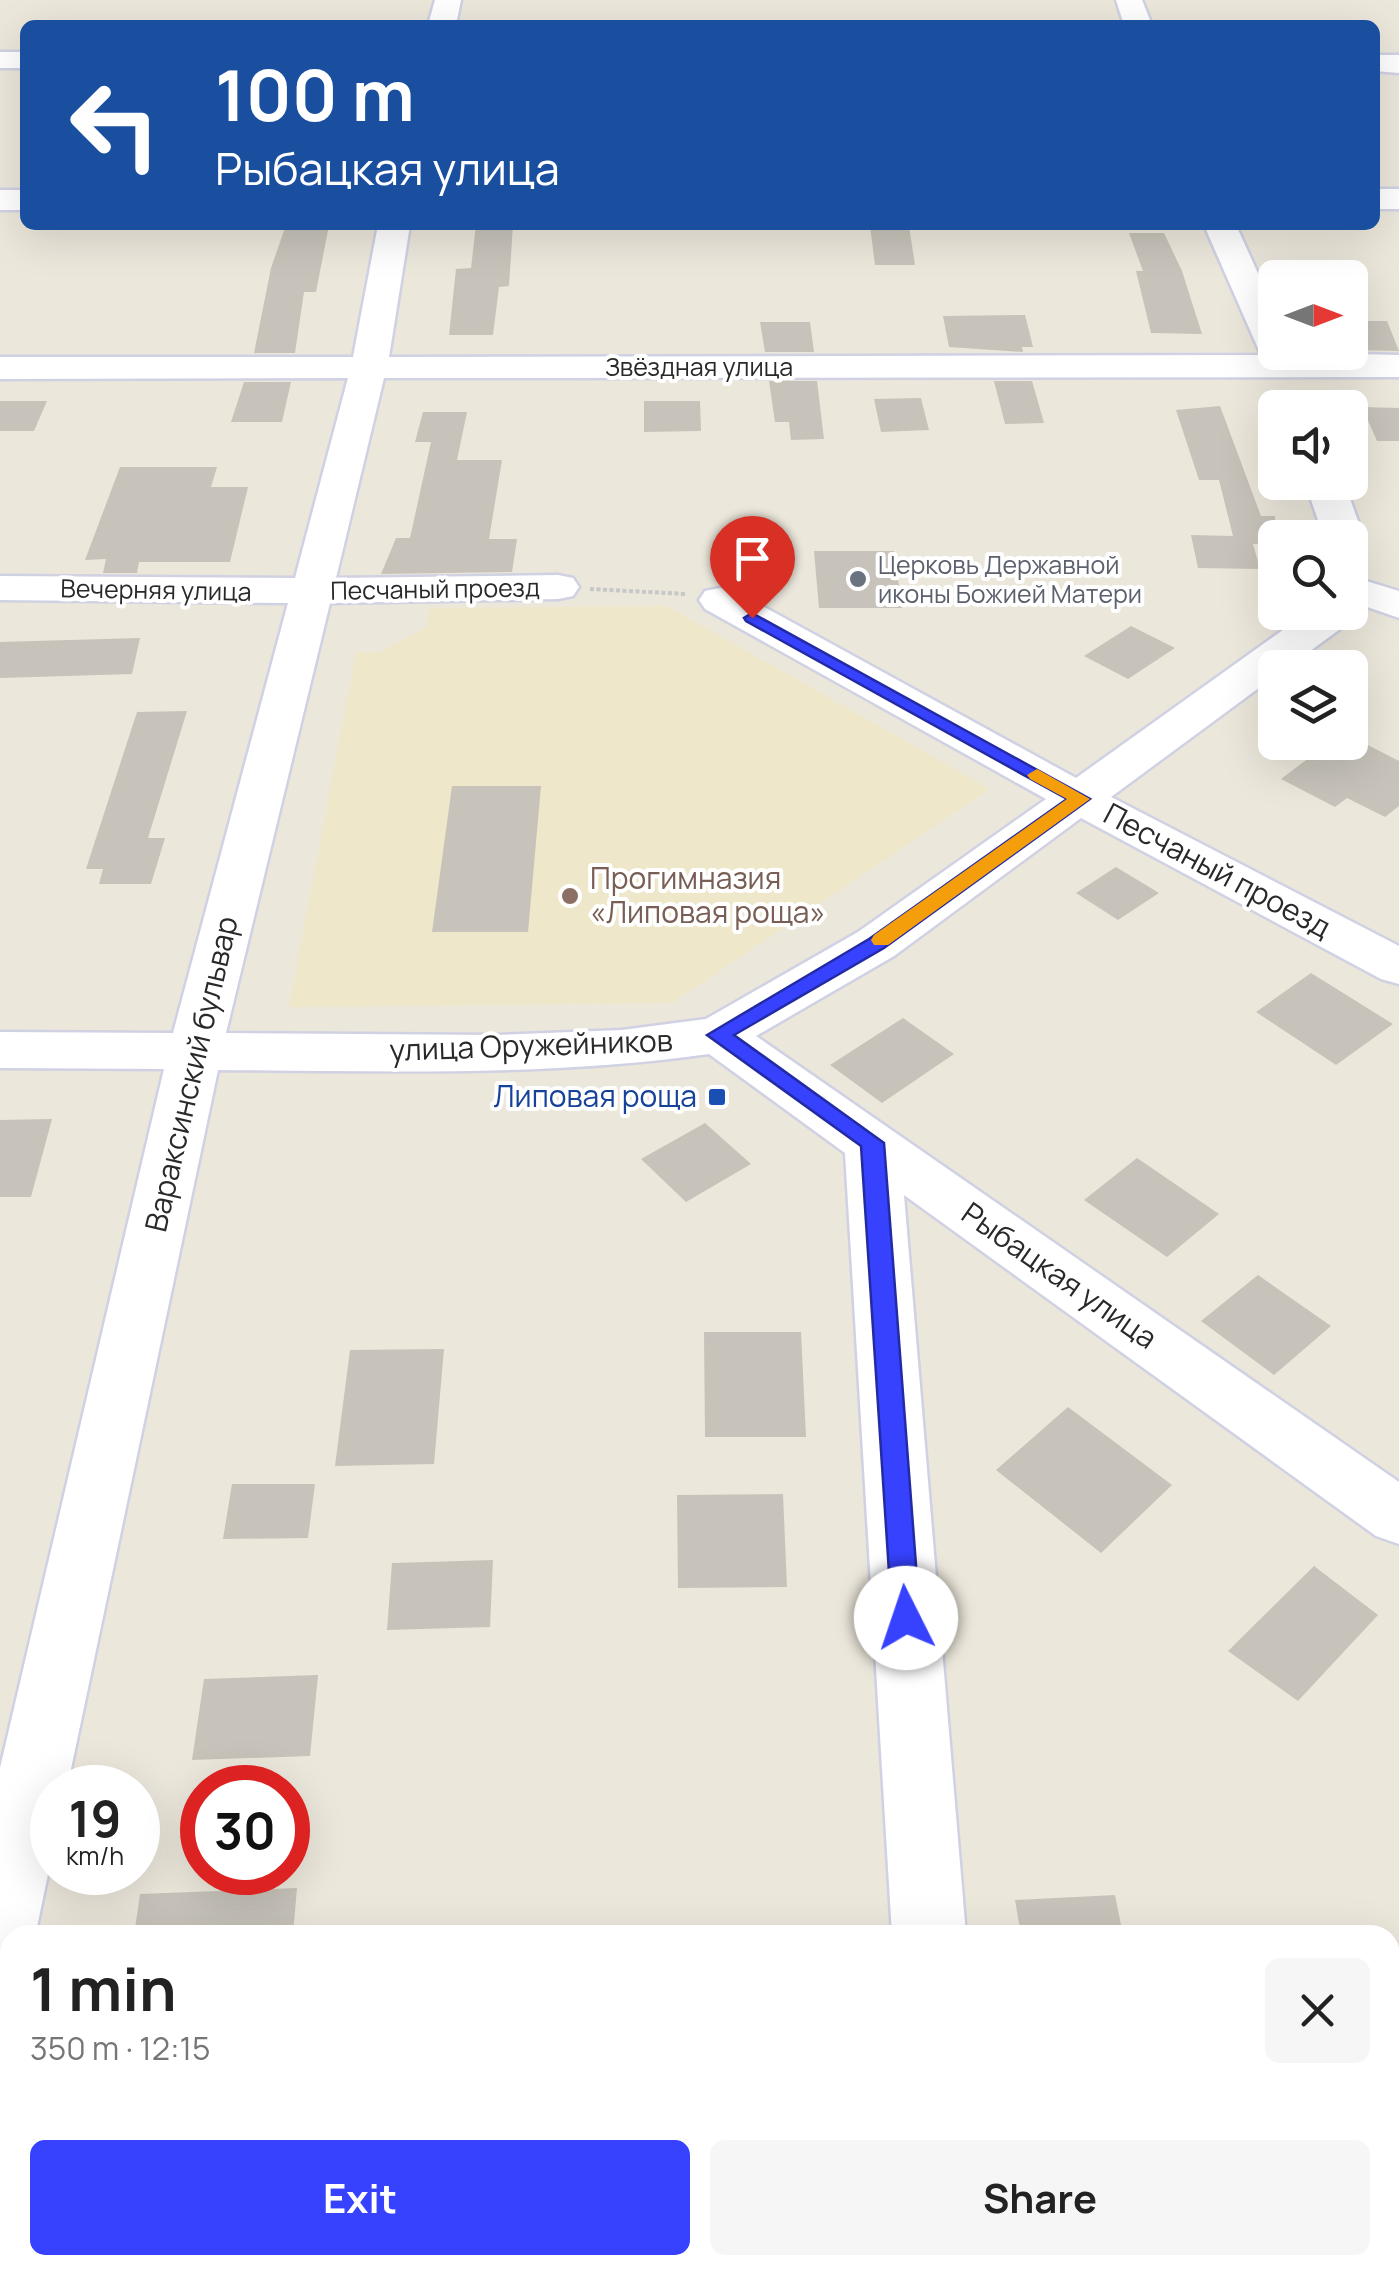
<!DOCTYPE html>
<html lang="en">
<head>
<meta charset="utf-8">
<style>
	:root { --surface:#fff; --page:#f6f6f6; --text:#222; --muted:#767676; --accent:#3642fd }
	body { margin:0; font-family:Manrope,sans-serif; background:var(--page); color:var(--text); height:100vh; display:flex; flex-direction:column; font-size:38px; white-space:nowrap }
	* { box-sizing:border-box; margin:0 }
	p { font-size:32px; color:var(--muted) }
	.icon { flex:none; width:55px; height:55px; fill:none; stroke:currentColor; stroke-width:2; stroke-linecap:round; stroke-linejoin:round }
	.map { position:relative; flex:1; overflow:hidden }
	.side { position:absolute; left:0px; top:1925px; width:1400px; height:350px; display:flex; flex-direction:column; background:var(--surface); border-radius:30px 30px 0 0; box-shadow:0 10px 40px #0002 }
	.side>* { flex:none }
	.guide { position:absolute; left:20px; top:20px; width:1360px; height:210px; border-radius:15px; box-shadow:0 10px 40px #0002; background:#1a4fa0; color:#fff; overflow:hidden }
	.needle { width:65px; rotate:90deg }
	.fabs { position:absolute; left:1258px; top:260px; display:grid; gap:20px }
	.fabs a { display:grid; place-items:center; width:110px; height:110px; border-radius:15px; background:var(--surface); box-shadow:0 10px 40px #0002; font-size:50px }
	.speed { position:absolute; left:30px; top:1765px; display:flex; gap:20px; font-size:50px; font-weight:700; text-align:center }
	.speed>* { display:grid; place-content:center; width:130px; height:130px; border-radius:50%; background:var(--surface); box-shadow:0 10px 40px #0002; line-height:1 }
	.speed small { font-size:25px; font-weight:400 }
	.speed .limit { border:15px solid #d22; background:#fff; color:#111 }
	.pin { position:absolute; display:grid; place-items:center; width:85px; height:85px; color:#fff; margin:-102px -42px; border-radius:50% 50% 50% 0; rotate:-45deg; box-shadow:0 0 10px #0007 }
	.pin .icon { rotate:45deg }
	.me { position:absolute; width:110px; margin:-55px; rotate:356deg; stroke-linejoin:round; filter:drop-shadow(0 0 8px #0008) }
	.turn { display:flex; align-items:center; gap:35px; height:210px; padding:0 30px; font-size:45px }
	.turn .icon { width:130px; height:130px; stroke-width:2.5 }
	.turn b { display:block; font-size:70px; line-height:85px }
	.round { display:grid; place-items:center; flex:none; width:105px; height:105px; border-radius:15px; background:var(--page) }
	.overview { display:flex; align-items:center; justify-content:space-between; height:170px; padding:0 30px }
	h1 { font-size:60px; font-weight:700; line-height:75px }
	.button { display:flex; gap:20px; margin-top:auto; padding:20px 30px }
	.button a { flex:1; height:115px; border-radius:15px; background:var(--accent); color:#fff; font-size:40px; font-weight:700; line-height:115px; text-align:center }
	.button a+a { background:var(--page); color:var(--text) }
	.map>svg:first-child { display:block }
	.education { fill:#eee7c9 }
	.building { fill:#c7c3ba }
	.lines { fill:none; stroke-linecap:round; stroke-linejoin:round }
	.minor-casing { stroke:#d0d1e3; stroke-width:5 }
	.path { stroke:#c7c7c7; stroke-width:4; stroke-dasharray:4 2.5; stroke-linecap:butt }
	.minor { fill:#fff; fill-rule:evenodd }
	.route { fill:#3642fd; stroke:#232ba4; stroke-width:2.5 }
	.slow { fill:#f59e0b }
	.worship-dot { fill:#6b7280; stroke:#fff; stroke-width:4 }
	.education-dot { fill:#8d6e63; stroke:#fff; stroke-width:4 }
	.transit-dot { fill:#1a4fb4; stroke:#fff; stroke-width:4 }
	.labels { text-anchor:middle; stroke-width:8; stroke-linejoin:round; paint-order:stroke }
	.far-street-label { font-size:25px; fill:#292929; stroke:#fff }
	.far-worship-label { font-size:25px; fill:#5b616d; stroke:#fff; text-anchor:start }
	.street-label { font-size:30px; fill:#292929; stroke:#fff }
	.education-label { font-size:30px; fill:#785e54; stroke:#fff; text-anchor:start }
	.transit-label { font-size:30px; fill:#164399; stroke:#fff; text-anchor:end }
</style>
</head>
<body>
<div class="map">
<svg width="1399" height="2275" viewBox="0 0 1399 2275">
	<rect width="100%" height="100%" fill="#ece7db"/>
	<polygon class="education" points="667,606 990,789 672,1003 289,1007 356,652 380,652 427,627 429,608"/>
	<g class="building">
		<polygon points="286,225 329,225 316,292 304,292 295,353 254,353 271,268"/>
		<polygon points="476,225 513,225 509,286 499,287 493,335 449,335 456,269 471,268"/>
		<polygon points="870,226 909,226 915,265 875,265"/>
		<polygon points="1129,233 1164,233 1182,271 1202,334 1151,333 1136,271 1143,271"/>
		<polygon points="1025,315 1033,347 1022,347 1023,352 949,347 943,316"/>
		<polygon points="1350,321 1387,321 1399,351 1350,350"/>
		<polygon points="760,322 810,322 814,352 765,352"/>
		<polygon points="769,381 817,381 824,439 791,440 789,422 775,422"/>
		<polygon points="994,381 1032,381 1044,423 1005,424"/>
		<polygon points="244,382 291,382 282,422 231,422"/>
		<polygon points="921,398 929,430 881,432 874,399"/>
		<polygon points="0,401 47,401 34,431 0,431"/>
		<polygon points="644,401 700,401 701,431 644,432"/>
		<polygon points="1220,406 1261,516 1275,516 1275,545 1253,544 1260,569 1198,568 1191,535 1233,536 1219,480 1199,480 1176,410"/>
		<polygon points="1362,407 1399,408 1399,441 1377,441"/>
		<polygon points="423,412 467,412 457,460 502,460 489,539 517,539 512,572 381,574 396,538 410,538 431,442 415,442"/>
		<polygon points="120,467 217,467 211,487 248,487 230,562 139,562 137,573 103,573 106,559 85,560"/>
		<polygon points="814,551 894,551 902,608 819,608"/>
		<polygon points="1131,626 1175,648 1128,679 1084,656"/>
		<polygon points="140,638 132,674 0,678 0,642"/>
		<polygon points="187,711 148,838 165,838 151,884 99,884 103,869 86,869 137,712"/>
		<polygon points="1330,742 1362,742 1399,761 1399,806 1385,817 1347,798 1335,807 1281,779"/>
		<polygon points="452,786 541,786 528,932 432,932"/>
		<polygon points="1116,867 1159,893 1118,920 1076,893"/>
		<polygon points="1311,973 1393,1024 1336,1065 1256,1012"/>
		<polygon points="903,1018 954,1054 882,1103 830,1065"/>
		<polygon points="52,1119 31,1197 0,1197 0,1120"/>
		<polygon points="705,1123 751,1164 686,1202 641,1159"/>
		<polygon points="1137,1158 1219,1214 1167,1257 1084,1200"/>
		<polygon points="1258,1275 1331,1326 1274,1375 1201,1321"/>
		<polygon points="704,1332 801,1332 806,1437 705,1437"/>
		<polygon points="444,1349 434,1464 335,1466 350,1350"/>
		<polygon points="1068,1407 1172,1485 1101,1553 996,1470"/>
		<polygon points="232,1484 315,1484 308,1538 223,1539"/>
		<polygon points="783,1494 787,1587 678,1588 677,1495"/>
		<polygon points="493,1560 490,1627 387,1630 392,1563"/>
		<polygon points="1314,1566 1378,1615 1298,1701 1228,1651"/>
		<polygon points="318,1675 310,1756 192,1760 204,1679"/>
		<polygon points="297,1888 293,1935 134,1935 140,1894"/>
		<polygon points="1115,1895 1123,1935 1021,1935 1015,1900"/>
	</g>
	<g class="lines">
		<g class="minor-casing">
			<g id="minor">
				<polygon points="435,0 461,0 456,25 428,25"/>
				<polygon points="1116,0 1142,0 1152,25 1124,25"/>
				<rect x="0" y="52" width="25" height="16"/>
				<polygon points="1375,55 1399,55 1399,73 1375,71"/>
				<rect x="1375" y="189" width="24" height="20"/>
				<rect x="0" y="190" width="25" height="20"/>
				<path d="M378 225H410L389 357 1261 355 1204 225H1236L1275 311V352L1399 355V377L384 378 336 578 558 575 573 578 579 587 573 596 558 599 330 603 226 1033 496 1035 622 1030 706 1019 858 932 1046 799 705 609 699 600 705 591 720 588 735 591 1076 778 1308 612H1350V603L1357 612 1351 621 1287 668H1275V676L1111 797 1399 946V984L1381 979 1081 818 894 956 756 1036 1399 1482V1544L1376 1536 904 1195 966 1935H892L845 1153 709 1054C546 1077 382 1071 218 1070L67 1788H52V1855L37 1927 34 1935H10V1959L0 1963V1768L164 1069 0 1068V1032L173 1033 288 603 0 600V576L295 578 348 378 0 379V357H353Z"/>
				<polygon points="1305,482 1344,482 1364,538 1358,547 1350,549 1350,538 1324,538"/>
				<polygon points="1363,580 1399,591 1399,618 1350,601 1350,583"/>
				<polygon points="911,2265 993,2265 995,2275 911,2275"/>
			</g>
		</g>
		<polyline class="path" points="590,589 687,594"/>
		<use href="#minor" class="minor"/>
	</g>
	<polygon class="route" points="752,613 1090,799 884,948 734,1035 884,1143 920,1618 916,1627 906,1630 896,1627 892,1618 861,1146 707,1035 869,939 1067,799 746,621 744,618"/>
	<polygon class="slow" points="1037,769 1090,799 888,945 874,945 871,940 874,935 1067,799 1030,779 1027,775"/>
	<circle class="worship-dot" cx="858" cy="579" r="10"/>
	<circle class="education-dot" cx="570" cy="896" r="10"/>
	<rect class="transit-dot" x="707" y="1087" width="20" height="20" rx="5"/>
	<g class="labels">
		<g class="far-street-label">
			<text x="699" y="376">Звёздная улица</text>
			<text transform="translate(435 589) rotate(-1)" y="9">Песчаный проезд</text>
			<text transform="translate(156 590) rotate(1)" y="9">Вечерняя улица</text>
		</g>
		<g class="far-worship-label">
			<text x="878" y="574">Церковь Державной<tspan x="878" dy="29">иконы Божией Матери</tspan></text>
		</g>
		<g class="street-label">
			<text transform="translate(1217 871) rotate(28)" y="10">Песчаный проезд</text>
			<text transform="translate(531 1046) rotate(-2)" y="10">улица Оружейников</text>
			<text transform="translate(192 1074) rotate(-77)" y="10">Вараксинский бульвар</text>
			<text transform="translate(1059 1276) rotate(35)" y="10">Рыбацкая улица</text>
		</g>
		<g class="education-label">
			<text x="590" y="889">Прогимназия<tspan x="590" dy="34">«Липовая роща»</tspan></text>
		</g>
		<g class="transit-label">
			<text x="697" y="1107">Липовая роща</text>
		</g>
	</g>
</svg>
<div class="fabs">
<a><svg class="needle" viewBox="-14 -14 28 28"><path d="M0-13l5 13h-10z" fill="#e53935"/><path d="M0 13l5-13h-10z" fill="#767676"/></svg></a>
<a><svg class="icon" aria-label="sound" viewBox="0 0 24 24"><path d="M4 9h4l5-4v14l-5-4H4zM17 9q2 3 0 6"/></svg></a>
<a><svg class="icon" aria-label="search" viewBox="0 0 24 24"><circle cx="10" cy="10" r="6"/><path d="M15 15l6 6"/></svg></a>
<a><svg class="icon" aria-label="layers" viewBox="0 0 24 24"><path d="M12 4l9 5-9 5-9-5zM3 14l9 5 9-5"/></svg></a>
</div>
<div class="speed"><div>19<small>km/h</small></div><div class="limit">30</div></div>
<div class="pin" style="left:752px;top:618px;background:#d93025"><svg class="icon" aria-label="arrive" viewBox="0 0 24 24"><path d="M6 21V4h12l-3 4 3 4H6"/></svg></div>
<svg class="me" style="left:906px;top:1618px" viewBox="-20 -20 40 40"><circle r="19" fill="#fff"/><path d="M0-13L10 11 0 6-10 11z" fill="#3642fd"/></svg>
<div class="guide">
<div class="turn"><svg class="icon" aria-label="left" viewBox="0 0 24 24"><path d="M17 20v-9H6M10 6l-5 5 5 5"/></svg><div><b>100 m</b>Рыбацкая улица</div></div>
</div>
<section class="side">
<div class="overview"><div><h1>1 min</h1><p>350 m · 12:15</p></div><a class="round"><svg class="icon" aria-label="close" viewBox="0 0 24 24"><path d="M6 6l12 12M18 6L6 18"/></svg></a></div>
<div class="button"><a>Exit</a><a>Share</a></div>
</section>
</div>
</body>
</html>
